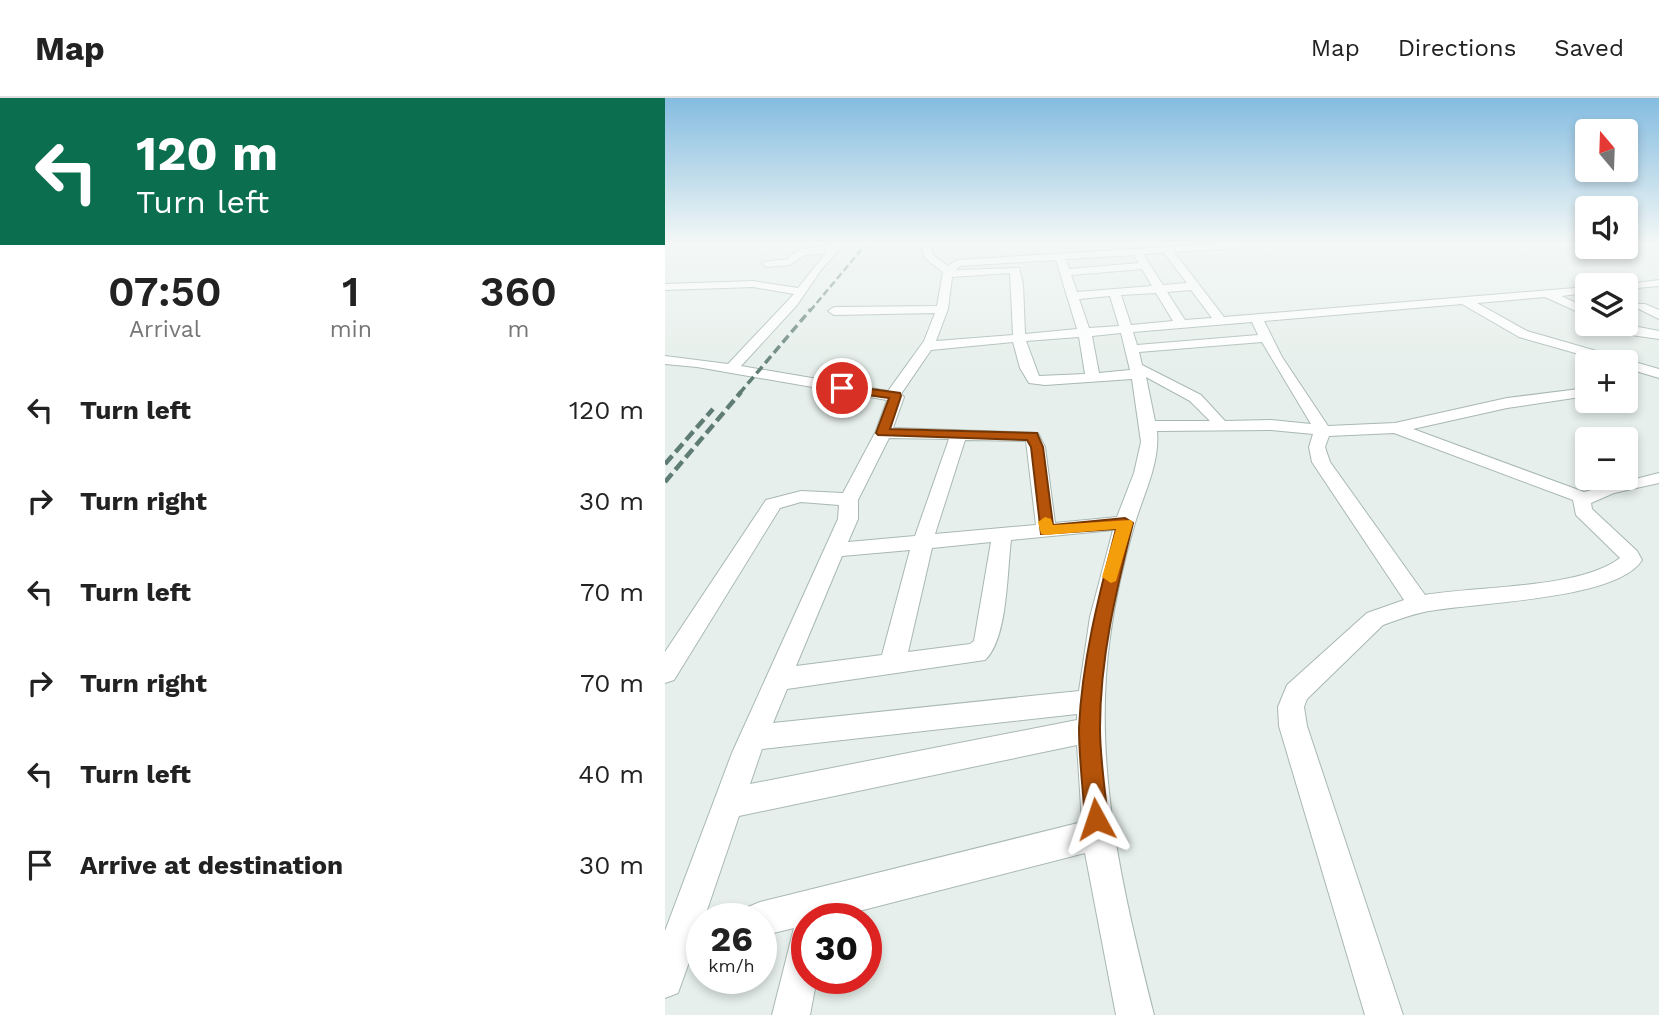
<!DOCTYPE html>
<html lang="en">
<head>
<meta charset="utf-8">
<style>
	:root { --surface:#fff; --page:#f2f2f2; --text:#222; --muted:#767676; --line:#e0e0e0 }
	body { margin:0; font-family:"Work Sans",sans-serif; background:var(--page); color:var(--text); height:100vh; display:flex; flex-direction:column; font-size:26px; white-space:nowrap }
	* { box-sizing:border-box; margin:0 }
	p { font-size:23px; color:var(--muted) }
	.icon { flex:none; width:38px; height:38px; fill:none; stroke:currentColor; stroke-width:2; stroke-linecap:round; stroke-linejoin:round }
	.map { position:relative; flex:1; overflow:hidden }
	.details { display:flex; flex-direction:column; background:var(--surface); width:665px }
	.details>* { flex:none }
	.guide { background:#0b6e4f; color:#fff; overflow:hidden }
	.needle { width:46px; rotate:341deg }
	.controls { position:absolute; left:910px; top:21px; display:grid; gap:14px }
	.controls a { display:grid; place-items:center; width:63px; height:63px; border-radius:7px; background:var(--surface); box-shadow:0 4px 10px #0003; font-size:35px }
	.speed { position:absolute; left:21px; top:805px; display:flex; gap:14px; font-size:35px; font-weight:700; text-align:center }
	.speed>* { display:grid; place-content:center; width:91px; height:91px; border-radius:50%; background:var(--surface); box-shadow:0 4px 10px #0003; line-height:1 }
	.speed small { font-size:18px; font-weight:400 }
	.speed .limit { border:10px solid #d22; background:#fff; color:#111 }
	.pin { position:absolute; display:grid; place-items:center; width:60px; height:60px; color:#fff; margin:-30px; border:4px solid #fff; border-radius:50%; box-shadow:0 2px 7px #0007 }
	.me { position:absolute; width:77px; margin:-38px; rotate:355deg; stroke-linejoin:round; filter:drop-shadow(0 0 5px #0008) }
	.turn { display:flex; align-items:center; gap:24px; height:147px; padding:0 21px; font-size:32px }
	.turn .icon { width:91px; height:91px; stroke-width:2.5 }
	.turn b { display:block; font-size:49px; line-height:60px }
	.eta { display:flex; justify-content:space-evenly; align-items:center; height:119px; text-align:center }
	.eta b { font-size:42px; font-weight:600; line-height:49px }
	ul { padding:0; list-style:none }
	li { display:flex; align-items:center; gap:21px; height:91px; padding:0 21px }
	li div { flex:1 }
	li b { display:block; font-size:26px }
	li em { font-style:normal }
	header { display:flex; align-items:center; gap:42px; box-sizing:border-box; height:98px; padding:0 35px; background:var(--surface); border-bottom:2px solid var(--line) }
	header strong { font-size:33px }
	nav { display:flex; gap:38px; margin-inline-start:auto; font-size:24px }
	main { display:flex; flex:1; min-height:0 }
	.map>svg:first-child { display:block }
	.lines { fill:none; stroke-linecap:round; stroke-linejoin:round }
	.minor-casing { stroke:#a8b8b2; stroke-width:2 }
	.minor { fill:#fff; fill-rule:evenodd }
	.rail-far2 { stroke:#5f7d75; stroke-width:2.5; stroke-dasharray:7 3.5; stroke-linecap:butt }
	.rail-far1 { stroke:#5f7d75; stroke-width:3.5; stroke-dasharray:9 4.5; stroke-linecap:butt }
	.rail { stroke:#5f7d75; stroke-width:4.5; stroke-dasharray:11 5; stroke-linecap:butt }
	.route { fill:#b45309; stroke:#753606; stroke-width:2 }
	.slow { fill:#f59e0b }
</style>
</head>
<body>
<header>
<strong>Map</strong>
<nav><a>Map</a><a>Directions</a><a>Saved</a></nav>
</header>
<main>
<section class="details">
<div class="guide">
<div class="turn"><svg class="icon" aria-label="left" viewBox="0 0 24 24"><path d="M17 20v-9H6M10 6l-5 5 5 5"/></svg><div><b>120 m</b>Turn left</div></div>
</div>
<div class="eta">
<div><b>07:50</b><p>Arrival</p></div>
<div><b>1</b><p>min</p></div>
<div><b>360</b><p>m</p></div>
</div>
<ul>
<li><svg class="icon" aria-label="left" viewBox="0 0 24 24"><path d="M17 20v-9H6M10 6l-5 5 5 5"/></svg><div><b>Turn left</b></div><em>120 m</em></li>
<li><svg class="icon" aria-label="right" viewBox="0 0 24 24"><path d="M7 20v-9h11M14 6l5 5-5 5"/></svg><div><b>Turn right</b></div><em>30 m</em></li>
<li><svg class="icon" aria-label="left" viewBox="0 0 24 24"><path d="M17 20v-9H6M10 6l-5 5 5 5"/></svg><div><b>Turn left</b></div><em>70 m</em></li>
<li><svg class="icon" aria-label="right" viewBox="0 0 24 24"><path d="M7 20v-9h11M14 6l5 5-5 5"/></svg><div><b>Turn right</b></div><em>70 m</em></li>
<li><svg class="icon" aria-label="left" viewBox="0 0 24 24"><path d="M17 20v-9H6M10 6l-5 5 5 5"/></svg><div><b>Turn left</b></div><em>40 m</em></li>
<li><svg class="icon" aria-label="arrive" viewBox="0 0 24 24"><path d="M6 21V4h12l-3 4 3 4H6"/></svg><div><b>Arrive at destination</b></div><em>30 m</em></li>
</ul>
</section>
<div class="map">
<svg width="994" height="917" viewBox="0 0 994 917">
	<rect width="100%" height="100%" fill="#e6efeb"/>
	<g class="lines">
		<g class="minor-casing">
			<g id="minor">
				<path d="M169 146H179L156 172 132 207 76 268 223 293 259 243 270 215 169 217 163 213 169 209 272 208 278 174 260 160 255 146H265L268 157 283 168 292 162 550 146H597L592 149 509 154 559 219 922 189V195L896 198 922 210V218L880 199 812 205 862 233 994 271V280L961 270V264H942L854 239 797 206 599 223 617 259 663 328 730 325 842 300 922 290V298L842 310 748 331 919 394 994 375V385L949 395 926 405 927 411 972 453 977 462C952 503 806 504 759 514 745 517 732 522 718 527L642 601 639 609 642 628 738 917H700L614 628 613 609 622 587 702 515 739 502 647 364 644 349 648 336 606 332 492 333C495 365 479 395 470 425 459 462 450 501 445 539 427 667 458 794 489 917H451L420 755 163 821H142V880H152L145 917H107L129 830 96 838V821H78L83 809 95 804 417 724 412 647 74 718 39 821H37V828L13 895 0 900V833L67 655 173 421 174 407 136 404 115 410 9 582 0 585V554L101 402 136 393 178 395 210 335 222 302 32 269 0 266V258L63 266 129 196 88 189 0 192V186L88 183 133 190 161 155 140 157 125 167 102 169 97 166 98 164 122 161 134 152ZM499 155 522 185 498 187 478 156ZM469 157 474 165 404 171 401 161ZM391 162 412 231 360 236 358 186 354 170 291 172 294 168ZM477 171 487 188 412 194 406 177ZM345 175 348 237 271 243 283 211 287 179ZM526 192 547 220 520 222 502 194ZM491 195 508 223 466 227 456 197ZM445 198 454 228 424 230 414 201ZM587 224 593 237 472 247 468 234ZM456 235 465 272 434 275 427 238ZM414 239 420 276 374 278 361 243ZM348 244 355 270 364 285 380 287 467 281 476 344 469 375 452 419 390 425 380 349 373 335 228 330 239 299 236 296 266 252ZM597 244 646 326 606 322 560 323 536 297 477 267 474 254ZM481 279 525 303 545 323H490ZM729 335 908 402 911 417 955 460C915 491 811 488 760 497L665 364 660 349 664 338ZM224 340 284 341 250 438 183 444 193 421V402ZM300 342 361 343 371 427 270 436ZM448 432 425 519 414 593 108 625 122 591 320 562C343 541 342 473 346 442ZM326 444 309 543 305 546 243 554 267 450ZM245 452 217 557 131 568 177 458ZM412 616V622L85 686 97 651Z"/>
				<polygon points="994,182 994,188 961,191 961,187 956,187"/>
				<polygon points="972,206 980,206 994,212 994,221 972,210"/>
				<polygon points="940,226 958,226 994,233 994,241 966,237"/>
			</g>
		</g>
		<use href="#minor" class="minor"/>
		<polyline class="rail-far2" points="145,213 201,146"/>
		<polyline class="rail-far1" points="74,296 146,211"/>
		<g class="rail">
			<polyline points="0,366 48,311"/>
			<polyline points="0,384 76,294"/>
		</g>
	</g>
	<linearGradient id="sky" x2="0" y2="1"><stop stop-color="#84bce0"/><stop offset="0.53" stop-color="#f4f8f6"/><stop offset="1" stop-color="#f4f8f6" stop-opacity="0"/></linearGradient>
	<rect width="994" height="274" fill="url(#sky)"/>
	<path class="route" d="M177 287 235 295 236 298 225 331 372 335 378 349 388 427 460 420 468 425C451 493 435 560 435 630 435 660 440 691 443 721L440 729 431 733 423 729 420 721C418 691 414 660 414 630 417 562 434 497 451 431L376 436 366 349 362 342 213 337 211 335 224 300 173 293V288Z"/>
	<polygon class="slow" points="380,419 386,421 388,427 466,422 468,425 451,483 446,485 437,479 451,431 381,437 376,436 373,424"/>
</svg>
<div class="controls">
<a><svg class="needle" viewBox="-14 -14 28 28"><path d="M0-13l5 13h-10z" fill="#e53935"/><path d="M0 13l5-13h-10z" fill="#767676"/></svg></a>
<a><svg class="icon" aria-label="sound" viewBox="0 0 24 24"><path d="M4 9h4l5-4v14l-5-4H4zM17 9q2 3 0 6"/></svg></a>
<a><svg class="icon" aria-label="layers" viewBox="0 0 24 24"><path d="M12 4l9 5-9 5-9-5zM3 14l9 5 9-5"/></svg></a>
<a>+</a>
<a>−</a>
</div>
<div class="speed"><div>26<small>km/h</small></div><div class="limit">30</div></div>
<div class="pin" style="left:177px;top:290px;background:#d93025"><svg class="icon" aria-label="arrive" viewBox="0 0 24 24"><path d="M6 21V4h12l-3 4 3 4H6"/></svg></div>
<svg class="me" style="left:431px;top:721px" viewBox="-20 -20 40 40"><path d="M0-17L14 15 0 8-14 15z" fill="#b45309" stroke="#fff" stroke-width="4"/></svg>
</div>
</main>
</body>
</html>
